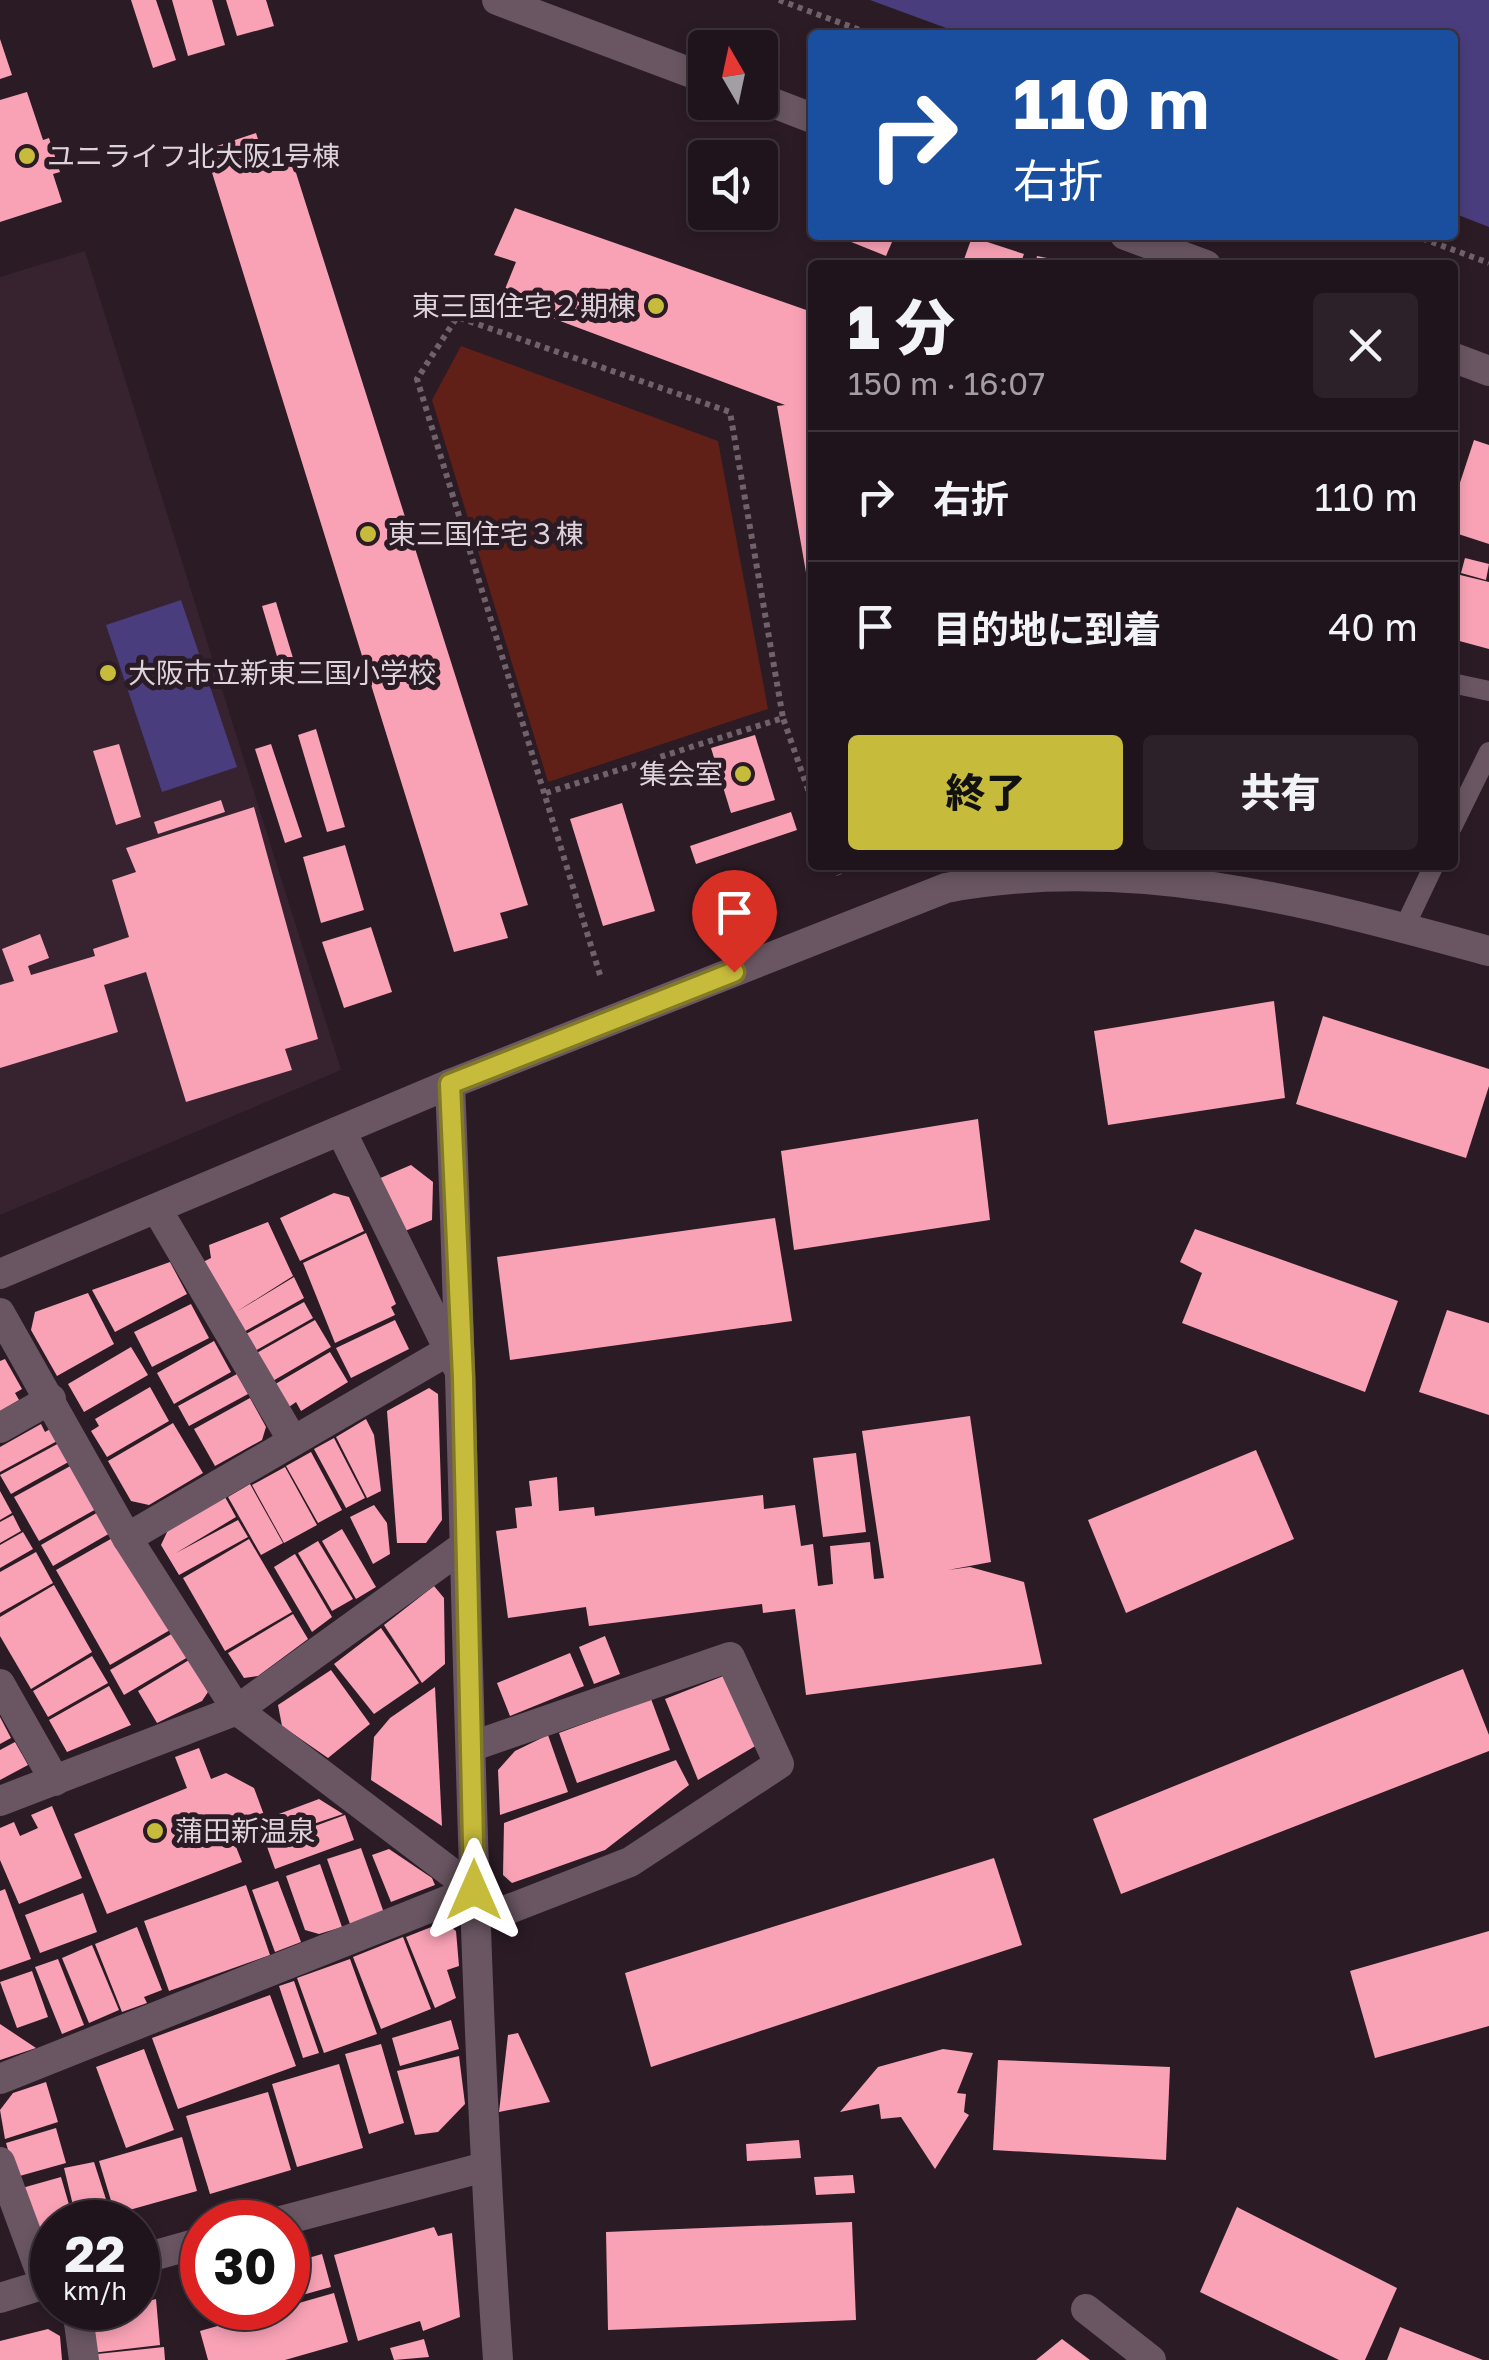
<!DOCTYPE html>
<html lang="ja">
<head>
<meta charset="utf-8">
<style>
	:root { --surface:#20141c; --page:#2d2129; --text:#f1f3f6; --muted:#a29ea3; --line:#3d333b; --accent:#c7bb3b }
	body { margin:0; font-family:"Golos Text","Noto Sans JP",sans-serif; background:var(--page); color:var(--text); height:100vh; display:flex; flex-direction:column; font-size:38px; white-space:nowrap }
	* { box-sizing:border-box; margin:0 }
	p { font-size:32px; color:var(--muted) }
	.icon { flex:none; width:55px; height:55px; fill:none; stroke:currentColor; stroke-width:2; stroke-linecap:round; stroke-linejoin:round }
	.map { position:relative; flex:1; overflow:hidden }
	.side { position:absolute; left:808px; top:260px; width:650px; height:610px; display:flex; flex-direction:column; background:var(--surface); border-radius:10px; box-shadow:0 5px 15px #0003,0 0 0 2px var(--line) }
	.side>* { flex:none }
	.guide { position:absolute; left:808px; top:30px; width:650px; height:210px; border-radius:10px; box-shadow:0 5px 15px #0003,0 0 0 2px var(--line); background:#1a4fa0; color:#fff; overflow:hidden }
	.needle { width:65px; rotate:351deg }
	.controls { position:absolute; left:688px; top:30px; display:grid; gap:20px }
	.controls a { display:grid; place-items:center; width:90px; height:90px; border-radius:10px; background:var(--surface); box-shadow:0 5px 15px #0003,0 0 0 2px var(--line); font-size:50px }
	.speed { position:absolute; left:30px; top:2200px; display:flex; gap:20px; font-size:50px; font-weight:700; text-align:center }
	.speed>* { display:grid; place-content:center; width:130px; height:130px; border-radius:50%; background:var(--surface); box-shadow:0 5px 15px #0003,0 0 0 2px var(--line); line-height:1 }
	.speed small { font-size:25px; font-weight:400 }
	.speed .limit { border:15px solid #d22; background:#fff; color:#111 }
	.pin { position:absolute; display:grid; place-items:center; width:85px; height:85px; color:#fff; margin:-102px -42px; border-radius:50% 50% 50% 0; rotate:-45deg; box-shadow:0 0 10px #0007 }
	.pin .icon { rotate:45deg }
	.me { position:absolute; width:110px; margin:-55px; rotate:0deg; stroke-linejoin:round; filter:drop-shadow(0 0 8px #0008) }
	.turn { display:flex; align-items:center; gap:35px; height:210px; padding:0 40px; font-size:45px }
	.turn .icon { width:130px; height:130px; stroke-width:2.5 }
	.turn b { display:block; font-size:70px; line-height:85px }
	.round { display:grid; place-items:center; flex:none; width:105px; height:105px; border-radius:10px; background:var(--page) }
	.overview { display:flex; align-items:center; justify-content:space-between; height:170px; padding:0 40px }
	h1 { font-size:60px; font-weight:800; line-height:75px }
	.primary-button { display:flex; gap:20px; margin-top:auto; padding:20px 40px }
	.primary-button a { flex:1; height:115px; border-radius:10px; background:var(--accent); color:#111; font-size:40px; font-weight:800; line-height:115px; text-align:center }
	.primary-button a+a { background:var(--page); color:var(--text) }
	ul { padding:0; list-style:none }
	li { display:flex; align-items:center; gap:30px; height:130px; padding:0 40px; border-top:2px solid var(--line) }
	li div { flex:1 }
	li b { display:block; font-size:38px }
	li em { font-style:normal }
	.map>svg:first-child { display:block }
	.built { fill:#372230 }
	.green { fill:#601f17 }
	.water { fill:#4a3d7d }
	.building { fill:#f9a2b6 }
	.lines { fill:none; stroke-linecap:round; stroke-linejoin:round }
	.path { stroke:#70626b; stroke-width:6; stroke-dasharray:5 5; stroke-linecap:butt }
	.lane { stroke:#695662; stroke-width:20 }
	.street { stroke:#695662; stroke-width:30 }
	.secondary { stroke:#695662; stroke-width:30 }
	.route-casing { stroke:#817a26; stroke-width:25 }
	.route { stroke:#c7bb3b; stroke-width:18 }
	.poi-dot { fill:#c7bb3b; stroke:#2b1b25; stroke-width:4 }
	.labels { text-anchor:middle; stroke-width:10; stroke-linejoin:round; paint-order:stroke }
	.poi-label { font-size:28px; fill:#ded3da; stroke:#2b1b25; text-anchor:start }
</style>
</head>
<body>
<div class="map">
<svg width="1489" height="2360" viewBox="0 0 1489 2360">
	<rect width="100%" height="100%" fill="#2b1b25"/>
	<polygon class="built" points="85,251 341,1070 0,1215 0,277"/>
	<polygon class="green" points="461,346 718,441 768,709 548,782 432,400"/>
	<g class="water">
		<polygon points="870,0 1489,0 1489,227 1453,213 1452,35 965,35"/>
		<polygon points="181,600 237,767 162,792 106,625"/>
	</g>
	<g class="building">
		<polygon points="131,0 156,0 176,60 153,68"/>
		<polygon points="172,0 212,0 225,45 188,56"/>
		<polygon points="226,0 266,0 274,26 237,36"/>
		<polygon points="0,39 12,75 0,79"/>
		<polygon points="27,92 43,140 49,138 60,172 53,174 62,202 0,222 0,100"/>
		<polygon points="256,133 266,164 291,157 528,905 500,913 508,938 454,952 205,150"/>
		<polygon points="515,208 812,312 812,607 777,406 785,405 501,299 516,262 494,255"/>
		<polygon points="834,235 895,235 886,256"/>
		<polygon points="972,237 1024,254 1020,265 962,265"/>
		<polygon points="1037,256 1072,263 1072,265 1035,265"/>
		<polygon points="1474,440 1489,445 1489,544 1452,532 1452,507"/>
		<polygon points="1465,558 1489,564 1486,580 1461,573"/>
		<polygon points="1452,573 1489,582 1489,649 1452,639"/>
		<polygon points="276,602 293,658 279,663 262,606"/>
		<polygon points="316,729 345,827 327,832 298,735"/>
		<polygon points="755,735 775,800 731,813 711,748"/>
		<polygon points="119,744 141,817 116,825 93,751"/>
		<polygon points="271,744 302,837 285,843 255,749"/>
		<polygon points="221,800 225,812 158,834 154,822"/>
		<polygon points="622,803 655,911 603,926 570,819"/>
		<polygon points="254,807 318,1039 285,1049 292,1070 186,1102 146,972 104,985 118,1032 0,1068 0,985 14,981 2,949 40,934 49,958 28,966 31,975 95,956 93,949 129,937 112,880 136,872 126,848"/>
		<polygon points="791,812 797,830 696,864 690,846"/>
		<polygon points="345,845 364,910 321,923 303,857"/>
		<polygon points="371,927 392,992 344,1008 322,942"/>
		<polygon points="1274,1001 1285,1098 1108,1125 1094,1031"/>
		<polygon points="1323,1016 1489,1069 1489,1086 1466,1158 1296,1104"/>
		<polygon points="978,1119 990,1220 794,1250 781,1151"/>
		<polygon points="411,1165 433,1182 432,1220 400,1233 378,1179"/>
		<polygon points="334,1193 349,1197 364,1231 300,1261 280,1218"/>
		<polygon points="775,1218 792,1321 510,1360 497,1257"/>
		<polygon points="268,1222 293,1276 236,1312 294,1277 304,1298 242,1333 203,1262 211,1258 209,1245"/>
		<polygon points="1195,1229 1398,1301 1365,1392 1182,1323 1202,1273 1180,1262"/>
		<polygon points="366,1233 396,1304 391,1307 395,1315 335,1343 303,1263"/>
		<polygon points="170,1262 187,1294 115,1332 92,1290"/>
		<polygon points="88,1293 114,1344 57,1376 31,1330 35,1312"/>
		<polygon points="304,1302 313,1318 253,1352 244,1335"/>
		<polygon points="191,1304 209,1338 152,1367 134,1332"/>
		<polygon points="1447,1310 1489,1323 1489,1415 1419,1392"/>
		<polygon points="315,1320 331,1347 271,1382 255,1354"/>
		<polygon points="395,1320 409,1349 351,1378 336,1348"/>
		<polygon points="214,1341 231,1372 174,1404 157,1373"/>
		<polygon points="131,1347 148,1375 84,1412 68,1384"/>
		<polygon points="330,1352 348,1382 301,1411 296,1402 286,1409 272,1386"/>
		<polygon points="5,1359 22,1389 15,1393 19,1400 0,1411 0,1361"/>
		<polygon points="237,1374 248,1394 189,1426 178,1406"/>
		<polygon points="150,1387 169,1421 107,1457 91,1431 99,1426 95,1419"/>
		<polygon points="429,1388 438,1394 442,1520 426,1543 397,1543 387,1411"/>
		<polygon points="250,1398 266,1427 262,1440 215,1466 194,1429"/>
		<polygon points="970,1416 991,1562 948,1570 970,1567 1024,1582 1042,1664 806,1695 795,1609 763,1613 762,1604 589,1626 586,1607 508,1618 496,1531 517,1528 515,1508 532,1506 529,1481 557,1477 559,1511 594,1507 595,1516 763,1495 764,1509 795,1505 801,1546 813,1544 818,1586 833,1584 830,1546 870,1542 874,1579 884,1578 862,1431"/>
		<polygon points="366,1419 374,1435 381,1491 367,1498 336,1437"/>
		<polygon points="173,1423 203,1473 149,1505 131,1501 108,1461"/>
		<polygon points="41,1424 45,1432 52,1428 59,1440 0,1472 0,1447"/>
		<polygon points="334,1438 365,1498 346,1508 314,1449"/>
		<polygon points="61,1442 72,1460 11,1494 0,1475"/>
		<polygon points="1256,1450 1294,1539 1126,1613 1088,1520"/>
		<polygon points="311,1452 342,1510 318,1523 286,1466"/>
		<polygon points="856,1453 866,1532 823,1537 813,1458"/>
		<polygon points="74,1464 98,1508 39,1541 14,1497"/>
		<polygon points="285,1467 317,1525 284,1543 252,1485"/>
		<polygon points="250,1484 283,1543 261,1555 228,1497"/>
		<polygon points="0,1491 12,1513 0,1520"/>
		<polygon points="225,1497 236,1517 176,1553 238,1520 248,1537 179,1575 161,1545 168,1530"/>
		<polygon points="374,1505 387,1523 390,1554 373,1564 350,1517"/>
		<polygon points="100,1511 112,1532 53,1566 41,1545"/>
		<polygon points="13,1515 21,1531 0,1543 0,1522"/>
		<polygon points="342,1529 376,1587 356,1599 322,1541"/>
		<polygon points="23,1532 33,1549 0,1568 0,1545"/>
		<polygon points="116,1536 170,1630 110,1665 56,1570"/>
		<polygon points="249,1539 292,1612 225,1651 183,1578"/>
		<polygon points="318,1541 353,1599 332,1611 298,1553"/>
		<polygon points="36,1552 53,1583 0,1613 0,1572"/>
		<polygon points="295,1554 332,1617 312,1632 274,1567"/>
		<polygon points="54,1585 92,1652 31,1689 0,1636 0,1617"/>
		<polygon points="434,1586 444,1598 445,1664 422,1683 384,1625"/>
		<polygon points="293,1614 308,1639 258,1676 244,1678 228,1653"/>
		<polygon points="381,1628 419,1683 374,1714 334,1664"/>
		<polygon points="173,1633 188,1657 124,1695 110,1670"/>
		<polygon points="605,1636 620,1674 594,1684 579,1647"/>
		<polygon points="570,1653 584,1686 510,1716 497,1683"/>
		<polygon points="92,1656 108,1683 48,1717 33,1691"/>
		<polygon points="189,1660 208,1692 202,1701 157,1723 138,1691"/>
		<polygon points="1463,1669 1489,1735 1489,1751 1121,1894 1093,1819"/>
		<polygon points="331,1670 370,1724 328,1758 282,1726 278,1705"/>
		<polygon points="731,1673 757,1745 698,1780 665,1699"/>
		<polygon points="109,1686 131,1725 67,1752 49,1720"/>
		<polygon points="435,1687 442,1826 371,1780 374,1737 390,1718"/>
		<polygon points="651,1699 670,1750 577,1783 559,1733"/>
		<polygon points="0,1717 11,1738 0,1744"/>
		<polygon points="548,1735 568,1792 500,1815 498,1770 515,1751"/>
		<polygon points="15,1742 28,1765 0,1780 0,1750"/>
		<polygon points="199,1748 211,1779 226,1773 254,1788 264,1815 229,1829 242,1862 107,1914 74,1834 187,1788 175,1757"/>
		<polygon points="676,1760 689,1785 605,1850 512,1883 503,1875 504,1823"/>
		<polygon points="319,1799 343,1814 263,1841 262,1834 245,1841 241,1828"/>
		<polygon points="52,1806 82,1878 19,1904 0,1860 0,1828 14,1822 20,1836 38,1828 31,1815"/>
		<polygon points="345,1815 354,1840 275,1869 266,1844"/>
		<polygon points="361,1848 384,1913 350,1924 327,1859"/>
		<polygon points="389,1849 432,1878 435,1885 391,1902 372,1855"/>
		<polygon points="994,1858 1022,1945 651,2067 625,1973"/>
		<polygon points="320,1864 342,1927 319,1934 305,1930 286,1876"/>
		<polygon points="278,1881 301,1942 275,1952 252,1890"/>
		<polygon points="246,1885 270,1955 169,1991 144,1921"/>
		<polygon points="5,1889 31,1959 0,1970 0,1891"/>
		<polygon points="83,1893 97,1932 40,1953 25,1915"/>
		<polygon points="444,1922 456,1931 459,1966 447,1970 456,1998 435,2008 406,1937"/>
		<polygon points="137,1927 162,1990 144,1997 147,2003 122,2012 95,1944"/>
		<polygon points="1489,1931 1489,2026 1375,2058 1350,1971"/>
		<polygon points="403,1937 431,2009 381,2029 353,1957"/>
		<polygon points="92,1945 119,2010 89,2023 62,1958"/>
		<polygon points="58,1959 84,2025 62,2034 35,1967"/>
		<polygon points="350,1959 377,2034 324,2053 297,1978"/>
		<polygon points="32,1971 48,2017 17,2028 0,1982"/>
		<polygon points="294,1981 319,2053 303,2058 279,1986"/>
		<polygon points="270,1995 296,2066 178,2109 152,2038"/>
		<polygon points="451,2020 459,2049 400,2066 392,2038"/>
		<polygon points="0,2024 36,2048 0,2060"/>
		<polygon points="518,2033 550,2102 499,2112 508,2035"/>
		<polygon points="381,2044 404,2123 369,2134 345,2054"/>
		<polygon points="144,2049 174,2130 126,2148 96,2067"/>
		<polygon points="943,2049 973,2053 957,2093 966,2094 964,2112 969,2115 935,2169 901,2117 881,2119 879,2104 840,2112 878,2067"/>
		<polygon points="459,2056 465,2104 438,2132 415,2135 397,2071"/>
		<polygon points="998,2060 1170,2067 1166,2160 993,2150"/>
		<polygon points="339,2064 363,2148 297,2167 272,2084"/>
		<polygon points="46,2082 58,2122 5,2139 0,2110 13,2093"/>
		<polygon points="268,2092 291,2170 210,2194 186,2116"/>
		<polygon points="56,2128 66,2163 16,2177 6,2143"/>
		<polygon points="182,2137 197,2191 115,2214 99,2161"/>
		<polygon points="799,2140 801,2158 747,2161 746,2144"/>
		<polygon points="94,2162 112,2218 77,2222 64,2168"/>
		<polygon points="853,2175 855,2193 816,2195 814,2177"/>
		<polygon points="61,2177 74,2222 52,2222 52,2232 33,2224 22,2188"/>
		<polygon points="1237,2207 1397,2288 1365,2360 1339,2360 1200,2292"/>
		<polygon points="852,2222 856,2320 608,2330 606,2232"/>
		<polygon points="434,2227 438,2236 452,2233 460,2317 423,2331 420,2321 358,2341 334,2255"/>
		<polygon points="322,2254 331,2287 288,2299 288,2264"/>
		<polygon points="334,2293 348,2342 285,2360 208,2360 200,2331"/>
		<polygon points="156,2299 160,2345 92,2353 90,2327 102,2313"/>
		<polygon points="1400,2327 1483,2360 1387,2360"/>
		<polygon points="48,2329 60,2336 62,2360 0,2360 0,2341"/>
		<polygon points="424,2339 429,2357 394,2360 390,2348"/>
		<polygon points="1062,2339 1090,2360 1036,2360"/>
		<polygon points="164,2347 165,2360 97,2360 97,2354"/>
	</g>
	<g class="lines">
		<g class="path">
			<polyline points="779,0 873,35"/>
			<polyline points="1413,235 1489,263"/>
			<polyline points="546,793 783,718 812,801"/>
			<polyline points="835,865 839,875"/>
			<polyline points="600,975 417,379 457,317 730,412 783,718"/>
		</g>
		<g class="lane">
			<polyline points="1452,683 1489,691"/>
			<polyline points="1452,827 1489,752"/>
			<polyline points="1404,928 1434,865"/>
		</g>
		<g class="street">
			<path d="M450 1084C468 1510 468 1935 498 2360"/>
			<polyline points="342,1133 457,1366"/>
			<polyline points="158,1211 293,1441"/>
			<polyline points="0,1313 127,1538 237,1710 464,1546"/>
			<polyline points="0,1428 51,1399"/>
			<polyline points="127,1538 448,1351"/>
			<polyline points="0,1684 55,1781"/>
			<polyline points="473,1746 730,1657 779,1764 630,1862 499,1913"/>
			<polyline points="0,1801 237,1710 474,1890"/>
			<polyline points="0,2079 474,1890"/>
			<polyline points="0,2162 45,2284 52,2290"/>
			<polyline points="77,2308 84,2360"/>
		</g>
		<g class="secondary">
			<polyline points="497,0 705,78"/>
			<polyline points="760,98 812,118"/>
			<polyline points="1125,235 1206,265"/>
			<polyline points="1452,357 1489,371"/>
			<path d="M0 1274 450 1084 946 888C1133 853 1309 902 1489 951"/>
			<polyline points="277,2222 485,2167"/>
			<polyline points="138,2260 202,2242"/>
			<polyline points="0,2298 52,2282"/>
			<polyline points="1086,2309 1151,2360"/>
		</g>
	</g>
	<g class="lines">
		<g class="route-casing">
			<polyline id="route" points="474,1890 463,1378 450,1084 734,972"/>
		</g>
		<use href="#route" class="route"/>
	</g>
	<g class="poi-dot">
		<circle cx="27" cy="156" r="10"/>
		<circle cx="656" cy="306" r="10"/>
		<circle cx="368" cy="534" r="10"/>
		<circle cx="108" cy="673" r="10"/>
		<circle cx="743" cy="774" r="10"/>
		<circle cx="155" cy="1831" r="10"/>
	</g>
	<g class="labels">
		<g class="poi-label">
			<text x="47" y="166">ユニライフ北大阪1号棟</text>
			<text x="636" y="316" text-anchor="end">東三国住宅２期棟</text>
			<text x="388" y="544">東三国住宅３棟</text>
			<text x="128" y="683">大阪市立新東三国小学校</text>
			<text x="723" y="784" text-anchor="end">集会室</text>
			<text x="175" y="1841">蒲田新温泉</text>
		</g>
	</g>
</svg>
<div class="controls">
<a><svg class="needle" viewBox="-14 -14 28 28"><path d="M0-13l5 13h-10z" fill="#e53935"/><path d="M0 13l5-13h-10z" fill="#a29ea3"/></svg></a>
<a><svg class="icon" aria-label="sound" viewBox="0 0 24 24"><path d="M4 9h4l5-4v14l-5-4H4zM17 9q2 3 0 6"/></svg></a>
</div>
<div class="speed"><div>22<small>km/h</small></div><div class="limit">30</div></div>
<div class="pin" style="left:734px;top:972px;background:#d93025"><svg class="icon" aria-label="arrive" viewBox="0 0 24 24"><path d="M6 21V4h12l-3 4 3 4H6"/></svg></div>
<svg class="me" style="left:474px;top:1890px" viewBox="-20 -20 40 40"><path d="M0-17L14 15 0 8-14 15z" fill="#c7bb3b" stroke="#fff" stroke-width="4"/></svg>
<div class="guide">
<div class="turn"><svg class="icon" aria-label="right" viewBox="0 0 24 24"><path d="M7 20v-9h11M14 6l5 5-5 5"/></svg><div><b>110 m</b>右折</div></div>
</div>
<section class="side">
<div class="overview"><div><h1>1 分</h1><p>150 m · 16:07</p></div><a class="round"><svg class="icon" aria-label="close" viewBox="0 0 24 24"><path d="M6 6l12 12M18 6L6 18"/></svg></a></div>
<ul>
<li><svg class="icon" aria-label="right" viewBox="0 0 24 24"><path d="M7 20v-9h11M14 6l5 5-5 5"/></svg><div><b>右折</b></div><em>110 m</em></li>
<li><svg class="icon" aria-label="arrive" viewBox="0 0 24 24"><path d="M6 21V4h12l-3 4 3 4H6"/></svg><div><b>目的地に到着</b></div><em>40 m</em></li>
</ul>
<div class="primary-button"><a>終了</a><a>共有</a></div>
</section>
</div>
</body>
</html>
